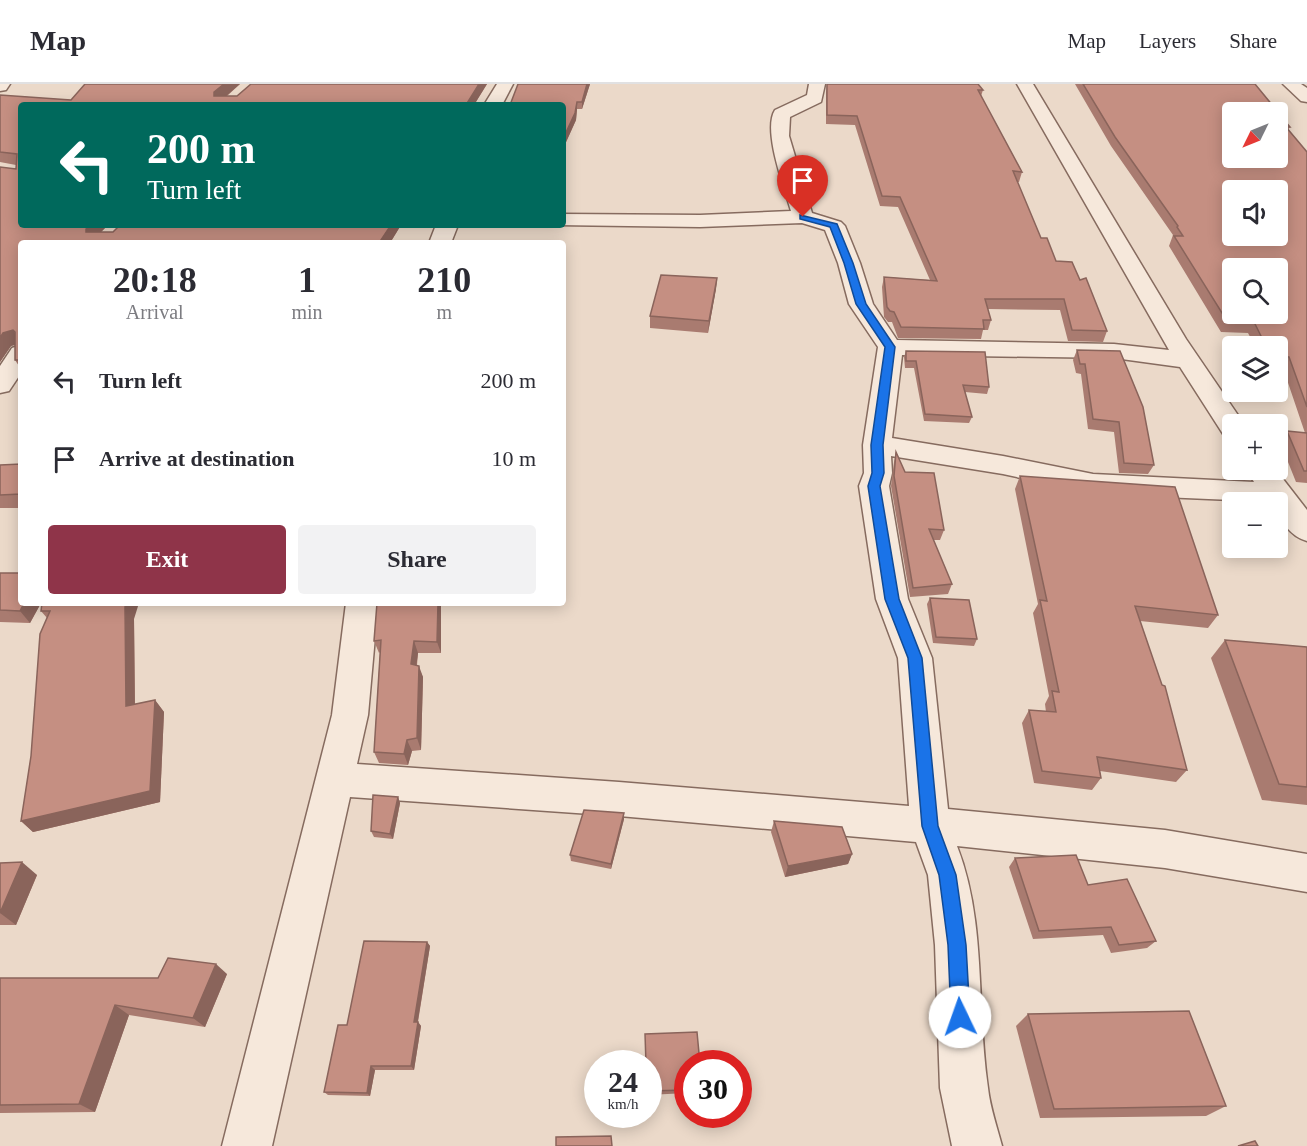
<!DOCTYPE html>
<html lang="en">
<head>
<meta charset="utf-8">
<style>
	:root { --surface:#fff; --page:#f2f2f3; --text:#2b2b33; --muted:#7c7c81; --line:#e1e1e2; --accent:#8f3449 }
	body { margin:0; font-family:"Times New Roman",serif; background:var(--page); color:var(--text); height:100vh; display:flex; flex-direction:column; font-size:22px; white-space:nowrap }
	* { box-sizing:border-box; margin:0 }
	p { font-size:20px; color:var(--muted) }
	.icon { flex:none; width:33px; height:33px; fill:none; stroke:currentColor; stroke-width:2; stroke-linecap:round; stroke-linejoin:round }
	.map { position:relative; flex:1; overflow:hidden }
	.sheet { position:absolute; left:18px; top:156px; width:548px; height:366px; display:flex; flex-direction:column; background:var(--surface); border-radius:6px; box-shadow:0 3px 15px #0003 }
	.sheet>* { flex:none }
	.top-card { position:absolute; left:18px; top:18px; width:548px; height:126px; border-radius:6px; box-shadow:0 3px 15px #0003; background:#00695c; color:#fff; overflow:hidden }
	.needle { width:39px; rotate:227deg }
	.buttons { position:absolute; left:1222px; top:18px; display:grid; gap:12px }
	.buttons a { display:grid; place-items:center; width:66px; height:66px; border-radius:6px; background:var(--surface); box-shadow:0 3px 15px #0003; font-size:30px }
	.speed { position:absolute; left:584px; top:966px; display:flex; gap:12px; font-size:30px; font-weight:700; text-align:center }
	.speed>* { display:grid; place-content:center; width:78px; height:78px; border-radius:50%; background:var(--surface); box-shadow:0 3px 15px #0003; line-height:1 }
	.speed small { font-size:15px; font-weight:400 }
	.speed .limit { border:9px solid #d22; background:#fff; color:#111 }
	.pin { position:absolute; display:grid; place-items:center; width:51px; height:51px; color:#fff; margin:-62px -26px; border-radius:50% 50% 50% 0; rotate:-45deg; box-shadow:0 0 6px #0007 }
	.pin .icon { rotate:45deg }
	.me { position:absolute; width:66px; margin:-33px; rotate:357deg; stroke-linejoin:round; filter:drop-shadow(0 0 4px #0008) }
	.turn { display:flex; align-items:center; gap:21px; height:126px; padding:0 30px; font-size:27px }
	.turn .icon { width:78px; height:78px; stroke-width:2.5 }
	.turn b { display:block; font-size:42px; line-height:51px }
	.eta { display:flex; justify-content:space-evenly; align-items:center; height:102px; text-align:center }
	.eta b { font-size:36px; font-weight:700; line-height:42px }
	.primary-button { display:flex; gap:12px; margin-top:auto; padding:12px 30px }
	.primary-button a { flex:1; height:69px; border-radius:6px; background:var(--accent); color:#fff; font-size:24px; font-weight:700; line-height:69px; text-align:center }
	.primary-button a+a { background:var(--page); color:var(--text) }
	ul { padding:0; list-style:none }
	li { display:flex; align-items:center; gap:18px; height:78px; padding:0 30px }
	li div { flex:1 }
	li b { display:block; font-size:22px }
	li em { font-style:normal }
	header { display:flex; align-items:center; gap:36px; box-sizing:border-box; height:84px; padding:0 30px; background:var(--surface); border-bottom:2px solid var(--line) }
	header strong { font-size:28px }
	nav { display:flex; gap:33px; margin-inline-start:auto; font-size:21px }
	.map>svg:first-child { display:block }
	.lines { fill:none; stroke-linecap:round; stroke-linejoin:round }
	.minor-casing { stroke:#866b5f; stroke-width:3 }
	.minor { fill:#f6e8db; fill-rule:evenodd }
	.wall { fill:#a97b70 }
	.shaded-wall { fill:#8a645b }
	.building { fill:#c58f82; stroke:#8a645b; stroke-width:1.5; fill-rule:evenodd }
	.route { fill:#1a73e8; stroke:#114b97; stroke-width:1.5 }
</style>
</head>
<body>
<header>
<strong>Map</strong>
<nav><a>Map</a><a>Layers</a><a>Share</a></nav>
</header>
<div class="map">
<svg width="1307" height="1062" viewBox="0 0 1307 1062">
	<rect width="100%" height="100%" fill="#ebd9c9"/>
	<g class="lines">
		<g class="minor-casing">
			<g id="minor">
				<polygon points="0,0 10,0 6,6 0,7"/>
				<polygon points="497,0 513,0 502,21 484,21"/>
				<path d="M809 0H825L821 18 790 33 789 52 812 129 841 138 845 142 860 179 873 220 897 256 1114 260 1169 266 1017 0H1033L1186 255 1244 340H1233V353L1223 350 1180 283 1114 274 902 271 892 354 1003 372 1093 390 1254 398 1247 386H1276L1307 426V457C1290 452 1278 436 1278 418L1093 410 1003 390 891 372 892 389 889 402 908 515 932 574 948 725 1165 746 1307 770V808L1165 784 957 762C987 839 976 923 988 1004 990 1023 997 1043 1002 1062H952L940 1004 935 861 928 791 916 758 619 732 350 713 272 1062H222L332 631 346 519H378L368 631 357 680 619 698 909 722 898 574 876 515 859 402 864 389 863 361 878 263 849 220 838 179 825 146 802 139 700 143 557 141H562V130L700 131 791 127C785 105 762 46 775 26L807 11Z"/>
				<polygon points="1283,0 1301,0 1307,4 1307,18 1301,17"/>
				<polygon points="436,141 458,141 451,159 429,159"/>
				<polygon points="21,261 21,289 9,307 0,309 0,282 12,264"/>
			</g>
		</g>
		<use href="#minor" class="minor"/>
	</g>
	<g class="wall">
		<polygon points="240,0 227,12 237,12 251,0 487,0 474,21 21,21 21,141 108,141 101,148 113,148 120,141 401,141 390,159 21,159 21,285 15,276 15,261 11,262 0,278 0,83 16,85 16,81 0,78 0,11 71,16"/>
		<polygon points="518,0 590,0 582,25 577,25 576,36 562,67 562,21"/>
		<polygon points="827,0 983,6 981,12 1022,88 1019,98 1017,98 1041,154 1056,177 1080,196 1107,247 1103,258 1068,257 1060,226 988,225 991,236 988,246 983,246 981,255 898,254 892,238 888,238 884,233 882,203 884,193 930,196 898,123 880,122 855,41 826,40 826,8"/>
		<polygon points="1075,0 1255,0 1290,43 1288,46 1307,68 1307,399 1296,398 1280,358 1287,347 1305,349 1283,284 1278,283 1278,262 1255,262 1248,249 1221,248 1169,162 1173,151 1111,62"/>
		<polygon points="717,194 716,205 708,249 650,244 650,232"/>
		<polygon points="1077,266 1154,381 1148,390 1119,389 1114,348 1088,345 1081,290 1076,289 1073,276"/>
		<polygon points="906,267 989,303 987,310 965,308 972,333 969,339 924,337 914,284 905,284 904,273"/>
		<polygon points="896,368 905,388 944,446 940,456 933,456 952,500 948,510 910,513 891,402 894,378"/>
		<polygon points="21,380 21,424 0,424 0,381"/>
		<polygon points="1020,392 1218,531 1208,544 1140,537 1187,686 1176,698 1100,687 1101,694 1092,706 1034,699 1022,639 1029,626 1046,628 1045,620 1049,612 1033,529 1038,520 1015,405"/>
		<polygon points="0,489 21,519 41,519 30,539 0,538"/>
		<polygon points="930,514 977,555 974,562 933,559 927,520"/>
		<polygon points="42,519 134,535 135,620 155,616 164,628 160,718 33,748 21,737 31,672 47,534 41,527"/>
		<polygon points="441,519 441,569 418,569 417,581 423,593 421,666 412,667 408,681 379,679 374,668 380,568 379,569 374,557"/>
		<polygon points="1225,556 1307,563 1307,721 1262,716 1211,574"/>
		<polygon points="398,713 400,719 393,755 374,753 371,747"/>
		<polygon points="624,729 624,735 611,785 571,777 570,771"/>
		<polygon points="774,737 852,770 848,780 785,793 771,748"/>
		<polygon points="1015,774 1088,801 1156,857 1147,864 1111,869 1103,851 1033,855 1009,783"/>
		<polygon points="0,779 37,791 16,841 0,841"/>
		<polygon points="427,858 430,862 418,938 421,942 414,986 375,986 370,1012 328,1011 324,1008 347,941"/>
		<polygon points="227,890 205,943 129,931 95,1028 0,1029 0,894 158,894"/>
		<polygon points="1028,930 1226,1022 1206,1032 1040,1034 1016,942"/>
		<polygon points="648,980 687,980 687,1009 648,1011"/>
	</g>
	<g class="shaded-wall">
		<polygon points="224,0 240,0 218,19 214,12 214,8"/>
		<polygon points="479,0 487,0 474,21 466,21"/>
		<polygon points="587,0 590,0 582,25 582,18"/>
		<polygon points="577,18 577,25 576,36 562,67 562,57"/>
		<polygon points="90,141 108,141 92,157 86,148 86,145"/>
		<polygon points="391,141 401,141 390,159 379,159"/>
		<polygon points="717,194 716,205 708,249 709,237"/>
		<polygon points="13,246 20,259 11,262 0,278 0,254 3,249"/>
		<polygon points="24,519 41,519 30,539 20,527"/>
		<polygon points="126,519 139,519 134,535 135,634 126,622 125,523"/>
		<polygon points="438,519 441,519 441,569 437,558"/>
		<polygon points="414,557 418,569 415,592 411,580"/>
		<polygon points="419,582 423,593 421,666 417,654"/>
		<polygon points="155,616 164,628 160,718 33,748 21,737"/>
		<polygon points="407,656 412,667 408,681 404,670"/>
		<polygon points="398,713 400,719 393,755 390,750"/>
		<polygon points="624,729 624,735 611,785 611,780"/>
		<polygon points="852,770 848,780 785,793 788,782"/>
		<polygon points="22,778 37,791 16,841 0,829"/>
		<polygon points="427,858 430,862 417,942 414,938"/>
		<polygon points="216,880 227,890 205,943 193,934"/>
		<polygon points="115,921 129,931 95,1028 79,1020"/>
		<polygon points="418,938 421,942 414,986 411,982"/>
		<polygon points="371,982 375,986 370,1012 367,1009"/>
	</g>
	<g class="building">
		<polygon points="85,0 224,0 214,8 214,12 237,12 251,0 479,0 466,21 21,21 21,141 90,141 86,145 86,148 113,148 120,141 391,141 379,159 21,159 21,276 15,276 15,248 13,246 3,249 0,254 0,83 16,85 17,70 0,68 0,11 71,16"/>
		<polygon points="518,0 587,0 582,18 577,18 575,29 562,57 562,21 510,21"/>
		<polygon points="827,0 978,0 983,6 978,6 1022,88 1013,87 1041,154 1047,154 1056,177 1072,178 1080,196 1086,194 1107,247 1072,246 1064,215 985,215 991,236 983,236 984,245 901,243 894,228 890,227 887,223 884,193 937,197 900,113 882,112 857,32 827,31"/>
		<path d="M1083 0H1255L1278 28H1233V74H1278V29L1290 43H1286L1307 68V323L1289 273 1278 272V262H1266L1254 238 1227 237 1174 152H1183L1177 143 1178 142 1115 53ZM1233 106H1278V152H1233ZM1233 184H1278V230H1233Z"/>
		<polygon points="661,191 717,194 709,237 650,232"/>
		<polygon points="1077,266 1120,267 1143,323 1154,381 1124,379 1119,338 1093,335 1085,280 1080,280"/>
		<polygon points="906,267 985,268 989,303 963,301 972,333 925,330 916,277 906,277"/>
		<polygon points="1287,347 1307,349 1307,387 1304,387"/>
		<polygon points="896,368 905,388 934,389 944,446 929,445 952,500 913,504 894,392"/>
		<polygon points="21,380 21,410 0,411 0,381"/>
		<polygon points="1020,392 1175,403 1218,531 1135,522 1162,601 1165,602 1187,686 1097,673 1101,694 1042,687 1029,626 1056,628 1052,607 1059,608 1040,516 1047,517"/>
		<polygon points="0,489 21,489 21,519 24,519 20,527 0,526"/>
		<polygon points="930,514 969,516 977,555 936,553"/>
		<polygon points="42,519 126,519 125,523 126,622 155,616 150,707 21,737 31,672 40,550 50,527 41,527"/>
		<polygon points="377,519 438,519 437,558 414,557 411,580 419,582 417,654 407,656 404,670 374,668 381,556 374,557"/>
		<polygon points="1225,556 1307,563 1307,703 1279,700"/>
		<polygon points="373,711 398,713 390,750 371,747"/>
		<polygon points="584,726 624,729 611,780 570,771"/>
		<polygon points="774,737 842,743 852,770 788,782"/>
		<polygon points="1076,771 1088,801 1127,795 1156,857 1119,861 1111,843 1039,847 1015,774"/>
		<polygon points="22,778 0,829 0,779"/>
		<polygon points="364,857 427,858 414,938 418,938 411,982 371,982 367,1009 324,1008 338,941 347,941"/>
		<polygon points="168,874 216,880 193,934 115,921 79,1020 0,1021 0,894 158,894"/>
		<polygon points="1189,927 1226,1022 1054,1025 1028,930"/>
		<polygon points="697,948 700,980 687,980 687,1006 648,1007 648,980 646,980 645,950"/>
		<polygon points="611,1052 612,1062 556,1062 556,1053"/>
		<polygon points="1255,1057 1258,1062 1238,1062"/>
	</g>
	<polygon class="route" points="800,131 837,140 853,179 866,220 895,263 883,361 884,389 880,402 899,515 922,574 938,742 956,791 966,861 970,933 967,939 960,942 954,939 951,933 948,861 939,791 922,742 908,574 885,515 868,402 872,389 871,361 885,263 856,220 844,179 830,143 800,135"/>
</svg>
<div class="buttons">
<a><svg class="needle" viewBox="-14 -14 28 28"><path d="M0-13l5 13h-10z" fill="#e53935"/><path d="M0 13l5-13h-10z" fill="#7c7c81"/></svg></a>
<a><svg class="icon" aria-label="sound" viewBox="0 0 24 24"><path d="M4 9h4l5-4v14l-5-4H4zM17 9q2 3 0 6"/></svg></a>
<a><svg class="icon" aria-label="search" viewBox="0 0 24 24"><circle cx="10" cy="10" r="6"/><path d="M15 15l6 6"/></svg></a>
<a><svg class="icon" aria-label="layers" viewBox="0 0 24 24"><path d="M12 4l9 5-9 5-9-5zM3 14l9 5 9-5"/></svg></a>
<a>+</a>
<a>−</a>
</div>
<div class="speed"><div>24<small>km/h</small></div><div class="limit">30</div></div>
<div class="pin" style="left:803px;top:133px;background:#d93025"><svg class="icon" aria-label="arrive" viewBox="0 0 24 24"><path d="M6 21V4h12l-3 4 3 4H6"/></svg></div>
<svg class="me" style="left:960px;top:933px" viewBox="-20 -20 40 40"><circle r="19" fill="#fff"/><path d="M0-13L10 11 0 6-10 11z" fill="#1a73e8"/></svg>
<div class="top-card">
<div class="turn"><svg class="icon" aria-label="left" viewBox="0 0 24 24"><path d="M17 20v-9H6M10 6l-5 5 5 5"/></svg><div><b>200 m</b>Turn left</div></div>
</div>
<section class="sheet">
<div class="eta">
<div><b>20:18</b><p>Arrival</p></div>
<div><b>1</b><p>min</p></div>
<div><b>210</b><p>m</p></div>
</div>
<ul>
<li><svg class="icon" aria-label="left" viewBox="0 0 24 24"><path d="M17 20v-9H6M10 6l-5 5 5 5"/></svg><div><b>Turn left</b></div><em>200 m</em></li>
<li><svg class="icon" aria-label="arrive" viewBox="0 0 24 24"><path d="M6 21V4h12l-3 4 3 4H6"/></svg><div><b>Arrive at destination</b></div><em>10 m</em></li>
</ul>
<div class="primary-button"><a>Exit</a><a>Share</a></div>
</section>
</div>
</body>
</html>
